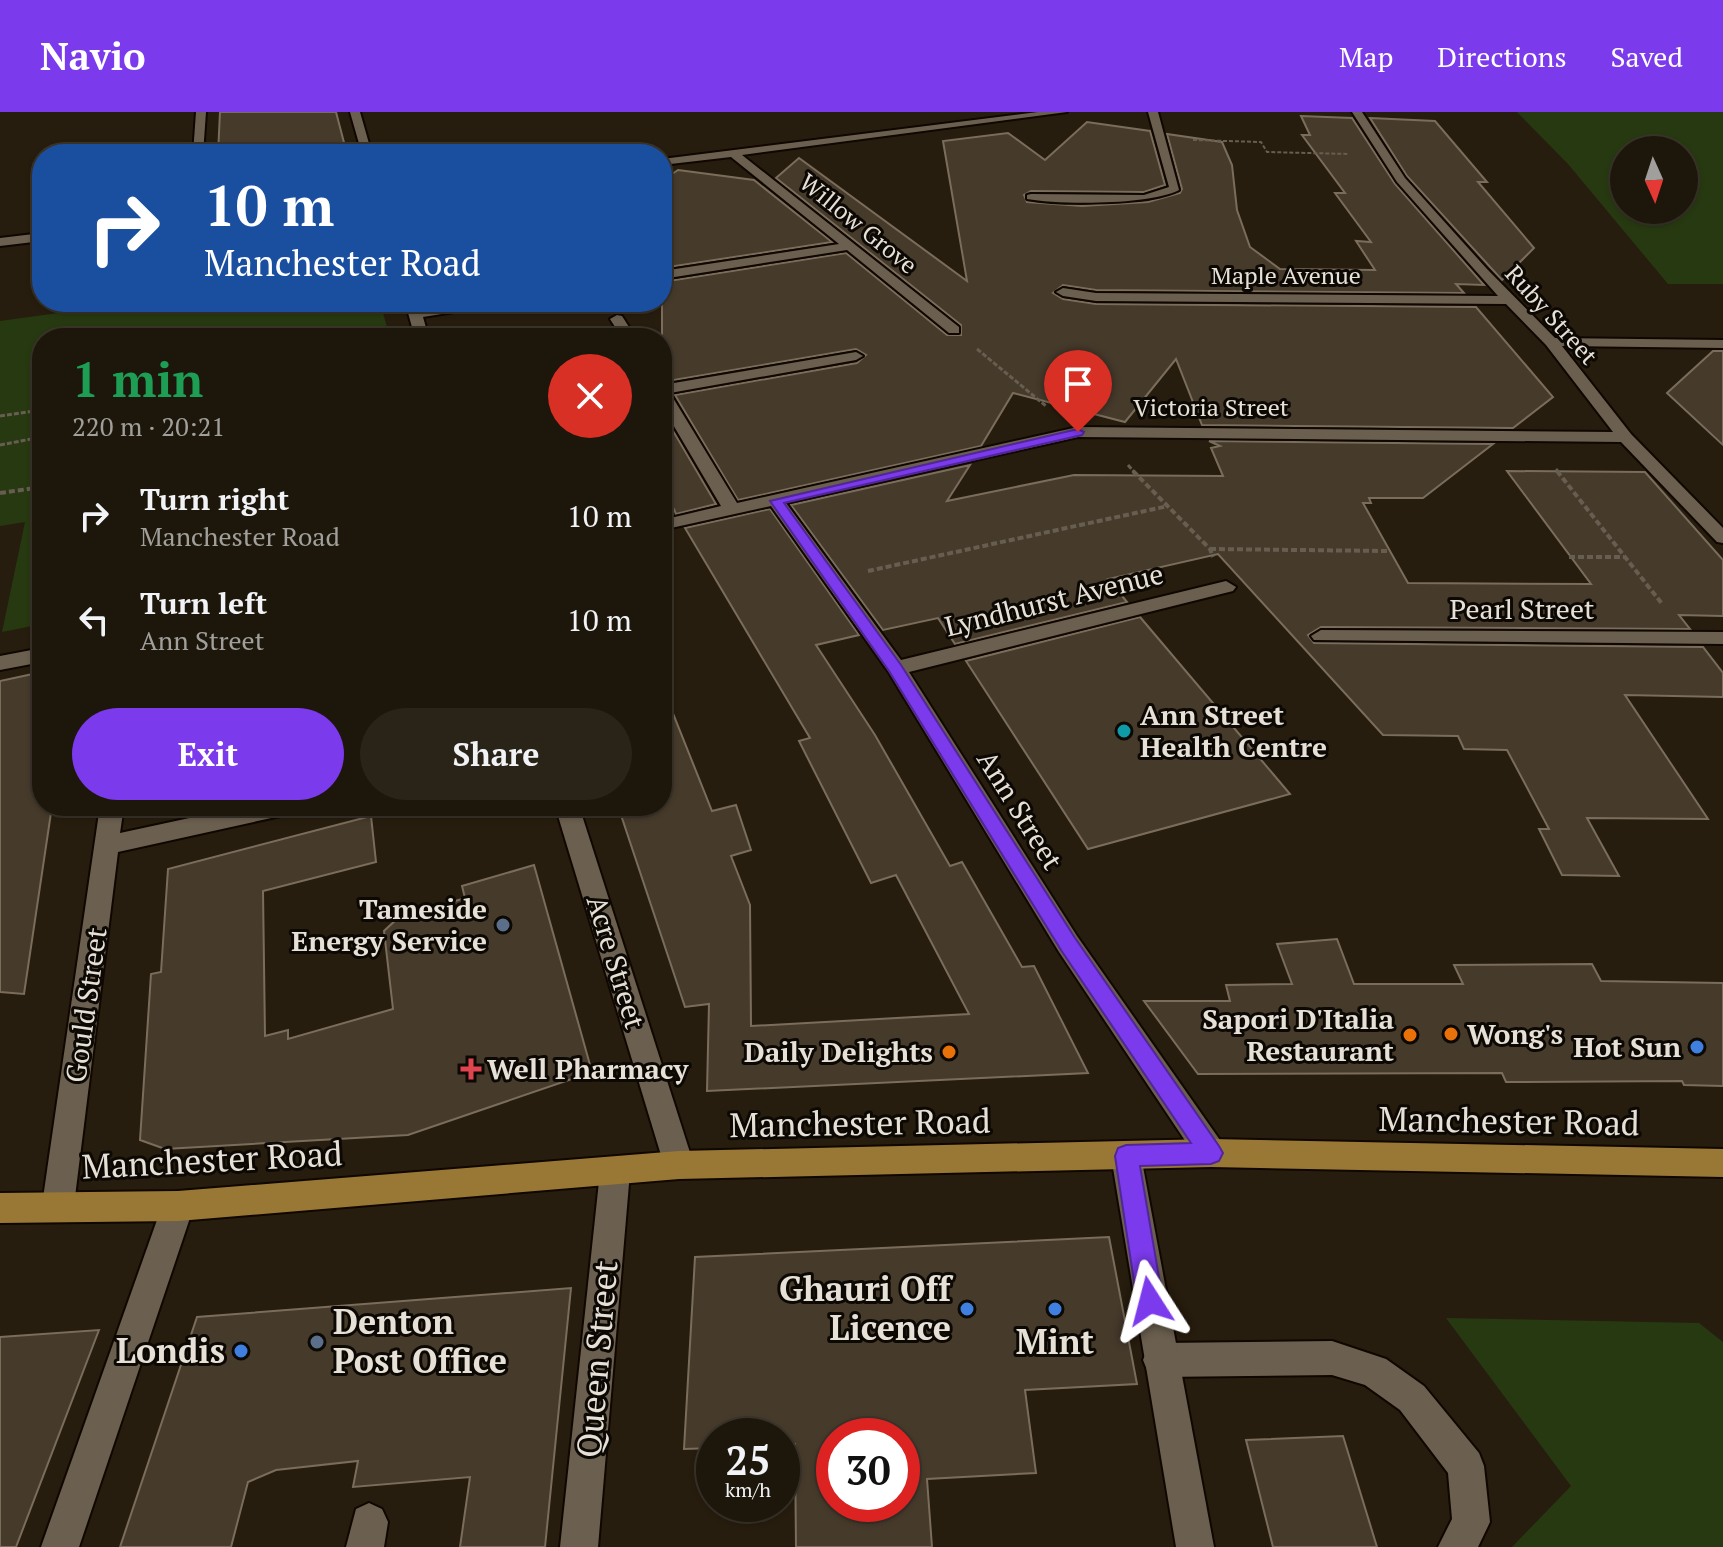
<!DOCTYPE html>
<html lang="en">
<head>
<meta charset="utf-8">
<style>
	:root { --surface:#1d160a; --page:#2a2318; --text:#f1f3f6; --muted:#a09f9c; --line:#3b352b; --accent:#7c3aed }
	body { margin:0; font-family:"PT Serif",serif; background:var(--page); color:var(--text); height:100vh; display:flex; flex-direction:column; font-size:30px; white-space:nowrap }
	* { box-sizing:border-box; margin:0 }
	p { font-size:26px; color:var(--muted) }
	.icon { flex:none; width:44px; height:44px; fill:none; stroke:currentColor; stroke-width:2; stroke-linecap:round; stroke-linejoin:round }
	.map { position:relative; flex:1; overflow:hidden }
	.panel { position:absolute; left:32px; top:216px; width:640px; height:488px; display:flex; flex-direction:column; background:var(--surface); border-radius:32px; box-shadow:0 2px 6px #0004,0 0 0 2px var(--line) }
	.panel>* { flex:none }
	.top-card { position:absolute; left:32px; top:32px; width:640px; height:168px; border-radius:32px; box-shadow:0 2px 6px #0004,0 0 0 2px var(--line); background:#1a4fa0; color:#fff; overflow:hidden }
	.needle { width:52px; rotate:177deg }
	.controls { position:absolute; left:1610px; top:24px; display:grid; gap:16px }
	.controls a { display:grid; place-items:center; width:88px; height:88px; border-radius:50%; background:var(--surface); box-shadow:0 2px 6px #0004,0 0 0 2px var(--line); font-size:40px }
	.speed { position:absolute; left:696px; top:1306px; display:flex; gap:16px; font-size:40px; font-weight:700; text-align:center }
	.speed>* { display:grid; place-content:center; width:104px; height:104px; border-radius:50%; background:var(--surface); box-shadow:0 2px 6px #0004,0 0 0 2px var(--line); line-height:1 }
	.speed small { font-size:20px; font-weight:400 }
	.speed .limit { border:12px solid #d22; background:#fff; color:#111 }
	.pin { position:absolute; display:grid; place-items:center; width:68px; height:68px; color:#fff; margin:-82px -34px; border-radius:50% 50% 50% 0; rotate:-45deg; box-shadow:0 0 8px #0007 }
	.pin .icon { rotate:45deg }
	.me { position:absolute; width:88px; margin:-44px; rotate:351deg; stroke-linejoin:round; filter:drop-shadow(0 0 6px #0008) }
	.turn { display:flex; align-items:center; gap:28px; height:168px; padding:0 40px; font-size:36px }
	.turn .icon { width:104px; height:104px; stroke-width:2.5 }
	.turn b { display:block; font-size:56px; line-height:68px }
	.round { display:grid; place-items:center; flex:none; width:84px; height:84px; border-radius:42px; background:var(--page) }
	.headline { display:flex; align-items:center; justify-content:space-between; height:136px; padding:0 40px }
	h1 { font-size:48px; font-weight:700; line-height:60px; color:#1e9e55 }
	.action { display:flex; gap:16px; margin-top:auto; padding:16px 40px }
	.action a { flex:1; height:92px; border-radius:48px; background:var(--accent); color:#fff; font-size:32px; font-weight:700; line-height:92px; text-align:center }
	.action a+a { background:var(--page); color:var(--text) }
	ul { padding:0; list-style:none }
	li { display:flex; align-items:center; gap:24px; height:104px; padding:0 40px }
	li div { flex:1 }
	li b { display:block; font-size:30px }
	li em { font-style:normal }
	header { display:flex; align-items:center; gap:48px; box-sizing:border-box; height:112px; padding:0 40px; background:var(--accent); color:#fff }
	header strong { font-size:38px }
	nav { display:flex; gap:44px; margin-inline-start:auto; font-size:28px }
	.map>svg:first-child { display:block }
	.green { fill:#273911; fill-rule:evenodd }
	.building { fill:#463a2b; stroke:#7a6d5c; stroke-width:2; fill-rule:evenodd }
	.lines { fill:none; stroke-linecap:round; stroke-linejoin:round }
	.lane-casing { stroke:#100700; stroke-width:4 }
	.street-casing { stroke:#100700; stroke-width:4 }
	.primary-casing { stroke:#100700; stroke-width:4 }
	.path-far2 { stroke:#675e51; stroke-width:2; stroke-dasharray:4 2; stroke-linecap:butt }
	.path-far1 { stroke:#675e51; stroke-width:3; stroke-dasharray:5 2; stroke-linecap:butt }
	.path { stroke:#675e51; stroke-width:4; stroke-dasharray:6 3; stroke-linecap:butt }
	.lane { fill:#6b5f4f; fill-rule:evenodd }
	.street { fill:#6b5f4f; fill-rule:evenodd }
	.primary { fill:#997835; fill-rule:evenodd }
	.route { fill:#7c3aed; stroke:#51269a; stroke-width:2 }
	.culture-dot { fill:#0f9aa8; stroke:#0c0804; stroke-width:3 }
	.service-dot { fill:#5c6f8a; stroke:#0c0804; stroke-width:3 }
	.food-dot { fill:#e8710a; stroke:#0c0804; stroke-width:3 }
	.shop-dot { fill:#3f7fe0; stroke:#0c0804; stroke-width:3 }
	.health-dot { fill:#e0444e; stroke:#0c0804; stroke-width:3 }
	.labels { text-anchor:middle; stroke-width:6; stroke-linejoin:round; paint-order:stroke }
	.far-street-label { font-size:24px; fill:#e7e0d6; stroke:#0c0804 }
	.street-label { font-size:28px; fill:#e7e0d6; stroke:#0c0804 }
	.poi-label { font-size:28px; font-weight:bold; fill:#e7e0d6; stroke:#0c0804; text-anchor:end }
	.near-street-label { font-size:34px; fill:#e7e0d6; stroke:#0c0804 }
	.near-poi-label { font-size:34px; font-weight:bold; fill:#e7e0d6; stroke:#0c0804; text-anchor:end }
</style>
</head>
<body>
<header>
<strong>Navio</strong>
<nav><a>Map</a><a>Directions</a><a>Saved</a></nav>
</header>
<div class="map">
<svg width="1723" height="1435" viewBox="0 0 1723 1435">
	<rect width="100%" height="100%" fill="#271d0e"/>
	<g class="green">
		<path d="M1517 0H1723V172H1668L1568 52ZM1624 38H1684V98H1624Z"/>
		<polygon points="139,190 380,190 390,226 42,226 42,512 2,520 25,410 0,414 0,209"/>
		<polygon points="1446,1206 1699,1211 1723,1230 1723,1435 1512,1435 1571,1374"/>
	</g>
	<g class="building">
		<polygon points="220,0 336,0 347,42 218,42"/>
		<polygon points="1301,4 1352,6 1395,72 1484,173 1456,172 1464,181 1096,178 1063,173 1053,181 1063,187 1096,192 1476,195 1553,285 1513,316 1202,313 1176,247 1125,310 1013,281 981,334 738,388 675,283 857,251 866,243 856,237 662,270 662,170 846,141 947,223 961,223 961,213 776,66 799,46 967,169 943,29 1008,21 1045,48 1087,10 1150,19 1165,73 1144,80 1031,79 1024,83 1027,90 1082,94 1148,90 1180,81 1182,77 1167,22 1222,30 1232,53 1237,98 1250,135 1280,157 1375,158 1356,129 1371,130 1335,81 1345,81 1302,23 1310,23"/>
		<polygon points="1370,6 1435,9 1487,70 1478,70 1534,136 1502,168 1407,64"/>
		<polygon points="678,58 754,68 832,130 662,156 662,69"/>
		<polygon points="1713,239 1723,239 1723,333 1667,281"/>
		<polygon points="662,300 716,392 676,402 674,397 662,399"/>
		<polygon points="1209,329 1493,332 1423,386 1369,386 1371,391 1363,391 1408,471 1591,472 1507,359 1645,360 1723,448 1723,504 1679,503 1690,517 1321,515 1308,523 1314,531 1703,535 1723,561 1723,585 1625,583 1708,707 1587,706 1619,764 1562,763 1539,717 1549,717 1507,638 1464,637 1458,624 1383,623 1218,442 1108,467 1127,490 955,532 938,506 883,518 791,393 970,353 947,389 1074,363 1223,364 1211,336 1220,334"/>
		<polygon points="770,397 859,523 816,533 875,623 950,754 962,750 1022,855 1034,854 1088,961 707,979 709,892 685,895 618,694 662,694 662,580 664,579 712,699 736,693 751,738 731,744 750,793 751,914 969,902 896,763 871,771 799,629 810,626 685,416"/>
		<polygon points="1140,505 1290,682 1088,737 966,549"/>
		<polygon points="42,560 42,694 52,694 24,882 0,880 0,569"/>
		<polygon points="371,704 376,750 263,779 265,924 288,918 288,927 393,897 384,819 397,807 465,786 462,774 534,753 592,960 408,1023 165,1037 140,1028 151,862 161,860 168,757"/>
		<polygon points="1337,827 1354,872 1463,872 1454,853 1592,852 1601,869 1723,871 1723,974 1684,973 1682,969 1506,970 1502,961 1198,962 1144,889 1230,889 1226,873 1292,872 1277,832"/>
		<path d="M1109 1125 1137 1272 1025 1278 1036 1361 927 1367 932 1435H796L795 1332 782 1333V1324H714V1336L684 1337 695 1145ZM834 1324H902V1392H834Z"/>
		<polygon points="571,1176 545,1435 460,1435 470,1365 353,1375 358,1349 276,1358 248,1370 231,1435 120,1435 197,1205"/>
		<polygon points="99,1218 16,1435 0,1435 0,1225"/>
		<polygon points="1343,1324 1377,1435 1273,1435 1246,1328"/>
	</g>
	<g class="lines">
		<g class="lane-casing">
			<g id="lane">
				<polygon points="1332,1229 1386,1247 1424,1274 1479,1341 1484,1354 1490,1410 1478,1435 1438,1435 1452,1407 1448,1361 1400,1298 1365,1273 1332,1263 1160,1265 1148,1260 1143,1248 1148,1236 1160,1231"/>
				<polygon points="369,1391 382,1397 388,1410 384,1435 346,1435 356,1397"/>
			</g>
		</g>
		<g class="street-casing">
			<g id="street">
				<polygon points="196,0 206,0 203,42 193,42"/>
				<polygon points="350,0 360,0 372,42 362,42"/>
				<polygon points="1038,0 1067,0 742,43 959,215 959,221 949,221 847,138 662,167 662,159 839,132 731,45 662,53 662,47"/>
				<path d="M1148 0H1158L1179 78C1151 93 1060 93 1027 87V83L1031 82 1144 83 1169 75Z"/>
				<polygon points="1352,0 1362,0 1405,66 1487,157 1555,226 1723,228 1723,236 1562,234 1631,322 1723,416 1723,431 1717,430 1621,330 1078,325 786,391 901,548 1226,469 1236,475 1233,479 909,560 1077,824 1222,1031 1226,1041 1222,1051 1211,1055 1200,1051 1059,840 888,559 771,394 662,418 662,408 721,394 662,294 662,273 856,240 863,244 856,248 670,281 737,391 1078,315 1613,320 1546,233 1506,192 1096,189 1063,184 1056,180 1063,176 1096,181 1498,184 1397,70"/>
				<polygon points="42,121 42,129 0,134 0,126"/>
				<polygon points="405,190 419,190 421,197 465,190 498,190 491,194 423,205 429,226 415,226"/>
				<polygon points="617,203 622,204 636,226 622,226 610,207"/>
				<polygon points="1321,518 1723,520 1723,532 1314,528 1311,524"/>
				<polygon points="42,536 42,550 0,558 0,544"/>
				<polygon points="100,694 124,694 120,721 245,694 297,694 293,700 285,703 118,740 74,1093 69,1104 58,1108 47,1104 42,1093"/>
				<polygon points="555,694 579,694 694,1053 690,1063 679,1067 668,1063 664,1053"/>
				<polygon points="1126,1030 1137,1034 1141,1044 1214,1435 1176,1435 1111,1044 1115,1034"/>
				<polygon points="615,1045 626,1050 630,1060 598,1435 560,1435 600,1060 604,1050"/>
				<polygon points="178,1079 189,1083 194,1094 79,1435 41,1435 162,1094 167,1083"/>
			</g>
		</g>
		<g class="primary-casing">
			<polygon id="primary" points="1211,1027 1723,1037 1723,1065 1211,1055 679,1067 178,1109 0,1111 0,1081 178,1079 679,1039"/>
		</g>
		<polyline class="path-far2" points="1193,28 1261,30 1267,40 1349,42"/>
		<g class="path-far1">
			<polyline points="977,237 1046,294"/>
			<polyline points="0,304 42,298"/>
			<polyline points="0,333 42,325"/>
			<polyline points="1128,353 1135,361"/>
			<polyline points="1556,357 1559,361"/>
		</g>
		<g class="path">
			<polyline points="1133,359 1210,437 1213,445"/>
			<polyline points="1557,359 1663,493"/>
			<polyline points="0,381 42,375"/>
			<polyline points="1210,437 1388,439"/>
			<polyline points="1569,445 1624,445"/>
			<polyline points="868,459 1168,394"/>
		</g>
		<use href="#lane" class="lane"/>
		<use href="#street" class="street"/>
		<use href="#primary" class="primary"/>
	</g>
	<polygon class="route" points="1078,317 1084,320 1082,323 784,391 901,553 1075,826 1219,1034 1223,1041 1219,1049 1211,1052 1140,1054 1163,1189 1159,1198 1150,1202 1141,1198 1137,1189 1115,1044 1118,1036 1126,1033 1191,1031 1061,838 889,559 770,389"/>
	<circle class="culture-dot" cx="1124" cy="619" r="8"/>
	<g class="service-dot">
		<circle cx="503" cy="813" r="8"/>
		<circle cx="317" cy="1230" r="8"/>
	</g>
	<g class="food-dot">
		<circle cx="1451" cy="922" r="8"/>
		<circle cx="1410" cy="923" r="8"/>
		<circle cx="949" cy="940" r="8"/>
	</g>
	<g class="shop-dot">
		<circle cx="1697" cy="935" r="8"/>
		<circle cx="967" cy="1197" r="8"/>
		<circle cx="1055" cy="1197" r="8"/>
		<circle cx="241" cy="1239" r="8"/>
	</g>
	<path class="health-dot" d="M467 945h8v8h8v8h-8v8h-8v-8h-8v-8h8z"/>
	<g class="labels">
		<g class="far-street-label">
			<text transform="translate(858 112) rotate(39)" y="8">Willow Grove</text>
			<text x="1286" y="172">Maple Avenue</text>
			<text transform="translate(1551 203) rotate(48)" y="8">Ruby Street</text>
			<text x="1211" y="304">Victoria Street</text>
		</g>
		<g class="street-label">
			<text transform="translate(1054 488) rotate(-14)" y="10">Lyndhurst Avenue</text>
			<text x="1522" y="507">Pearl Street</text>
			<text transform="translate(1020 698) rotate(58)" y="10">Ann Street</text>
			<text transform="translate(616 850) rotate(73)" y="10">Acre Street</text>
			<text transform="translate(86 893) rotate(-82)" y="10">Gould Street</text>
		</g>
		<g class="poi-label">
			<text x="1140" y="613" text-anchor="start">Ann Street<tspan x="1140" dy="32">Health Centre</tspan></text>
			<text x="487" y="807">Tameside<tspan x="487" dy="32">Energy Service</tspan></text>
			<text x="1394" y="917">Sapori D'Italia<tspan x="1394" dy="32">Restaurant</tspan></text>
			<text x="1467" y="932" text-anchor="start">Wong's</text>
			<text x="1681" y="945">Hot Sun</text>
			<text x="933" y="950">Daily Delights</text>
			<text x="487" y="967" text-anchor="start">Well Pharmacy</text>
		</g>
		<g class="near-street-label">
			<text transform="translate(1509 1009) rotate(1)" y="12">Manchester Road</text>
			<text transform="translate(860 1011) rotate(-1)" y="12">Manchester Road</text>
			<text transform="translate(212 1048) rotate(-3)" y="12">Manchester Road</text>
			<text transform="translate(597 1247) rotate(-85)" y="12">Queen Street</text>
		</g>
		<g class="near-poi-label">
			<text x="951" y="1189">Ghauri Off<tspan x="951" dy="39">Licence</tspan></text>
			<text x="333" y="1222" text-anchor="start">Denton<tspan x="333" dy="39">Post Office</tspan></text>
			<text x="1055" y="1242" text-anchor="middle">Mint</text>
			<text x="225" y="1251">Londis</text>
		</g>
	</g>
</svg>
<div class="controls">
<a><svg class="needle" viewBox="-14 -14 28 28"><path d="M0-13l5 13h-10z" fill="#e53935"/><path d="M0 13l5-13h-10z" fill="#a09f9c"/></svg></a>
</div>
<div class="speed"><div>25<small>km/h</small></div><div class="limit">30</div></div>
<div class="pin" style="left:1078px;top:320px;background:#d93025"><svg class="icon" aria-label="arrive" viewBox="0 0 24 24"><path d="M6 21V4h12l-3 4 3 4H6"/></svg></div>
<svg class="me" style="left:1150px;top:1189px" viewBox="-20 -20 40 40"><path d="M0-17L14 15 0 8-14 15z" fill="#7c3aed" stroke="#fff" stroke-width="4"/></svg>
<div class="top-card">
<div class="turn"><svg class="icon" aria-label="right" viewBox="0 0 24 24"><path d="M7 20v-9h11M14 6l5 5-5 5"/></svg><div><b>10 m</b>Manchester Road</div></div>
</div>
<section class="panel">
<div class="headline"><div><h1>1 min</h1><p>220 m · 20:21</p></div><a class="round" style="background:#d93025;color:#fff"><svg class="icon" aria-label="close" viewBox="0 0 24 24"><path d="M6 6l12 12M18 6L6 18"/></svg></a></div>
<ul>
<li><svg class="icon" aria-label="right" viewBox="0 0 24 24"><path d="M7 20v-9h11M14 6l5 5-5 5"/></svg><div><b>Turn right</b><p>Manchester Road</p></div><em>10 m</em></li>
<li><svg class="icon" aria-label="left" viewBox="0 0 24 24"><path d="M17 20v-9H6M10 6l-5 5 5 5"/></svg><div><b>Turn left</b><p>Ann Street</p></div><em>10 m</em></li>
</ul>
<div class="action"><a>Exit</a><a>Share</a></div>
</section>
</div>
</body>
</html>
